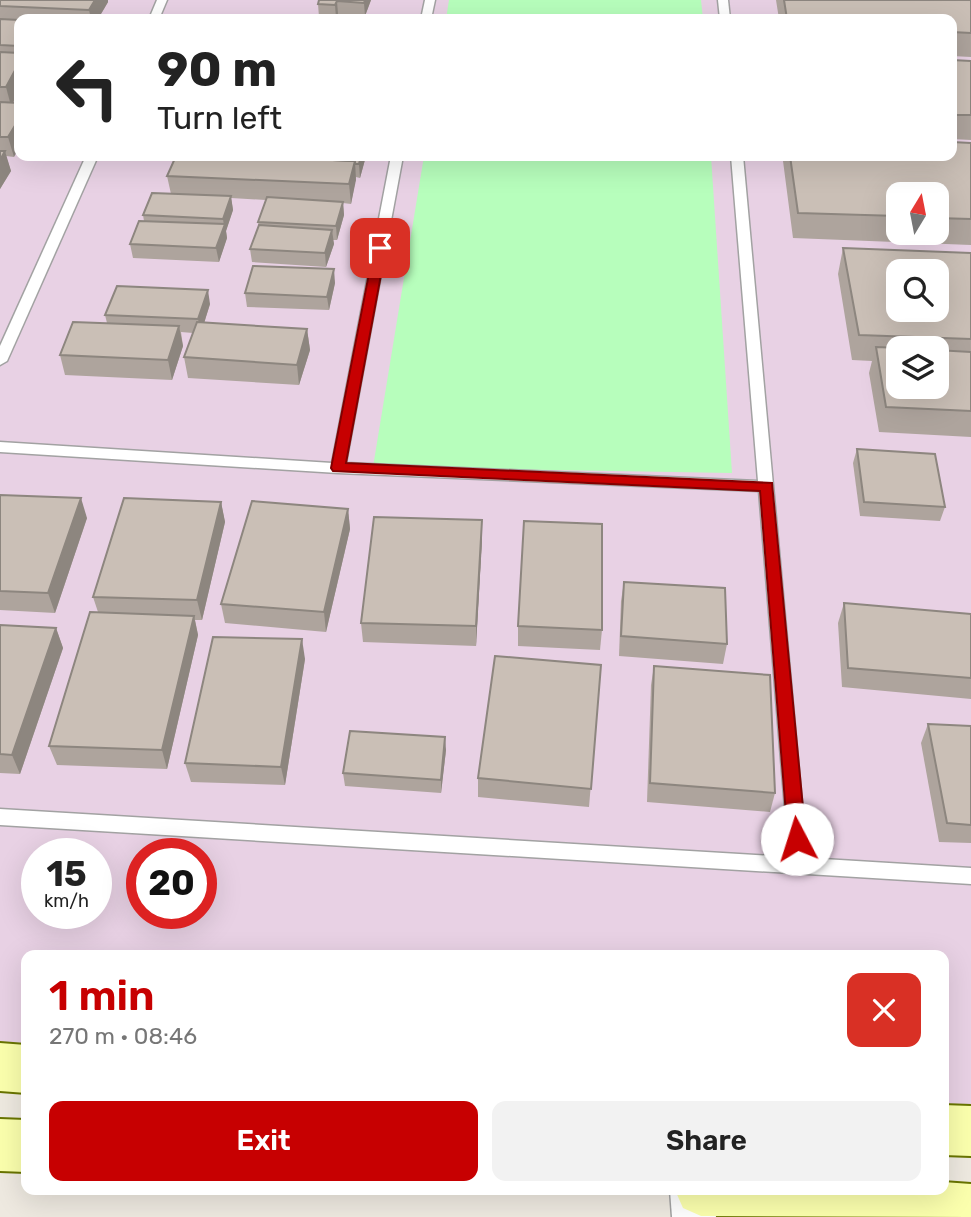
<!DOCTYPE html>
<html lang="en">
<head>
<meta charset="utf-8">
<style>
	:root { --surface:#fff; --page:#f2f2f2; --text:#222; --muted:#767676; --accent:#c70001 }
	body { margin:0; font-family:Rubik,sans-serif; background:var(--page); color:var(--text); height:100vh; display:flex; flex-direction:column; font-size:26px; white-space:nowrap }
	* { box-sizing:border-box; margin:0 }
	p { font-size:23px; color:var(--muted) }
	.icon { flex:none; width:38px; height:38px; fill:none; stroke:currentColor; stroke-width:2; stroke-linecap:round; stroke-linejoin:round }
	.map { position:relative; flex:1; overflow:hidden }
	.drawer { position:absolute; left:21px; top:950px; width:928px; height:245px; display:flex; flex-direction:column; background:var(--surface); border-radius:14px; box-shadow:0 7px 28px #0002 }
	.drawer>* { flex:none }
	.hud { position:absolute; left:14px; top:14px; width:943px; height:147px; border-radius:14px; box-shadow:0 7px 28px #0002; background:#fff; color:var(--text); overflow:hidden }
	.needle { width:46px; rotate:10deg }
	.fabs { position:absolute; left:886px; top:182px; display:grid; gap:14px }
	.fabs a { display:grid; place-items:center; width:63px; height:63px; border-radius:14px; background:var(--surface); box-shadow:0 7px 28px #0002; font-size:35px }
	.speed { position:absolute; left:21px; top:838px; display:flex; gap:14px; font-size:35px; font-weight:700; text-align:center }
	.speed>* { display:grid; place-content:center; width:91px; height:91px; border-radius:50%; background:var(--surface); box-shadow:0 7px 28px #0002; line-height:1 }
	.speed small { font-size:18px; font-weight:400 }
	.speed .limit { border:10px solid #d22; background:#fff; color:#111 }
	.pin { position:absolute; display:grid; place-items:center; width:60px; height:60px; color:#fff; margin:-30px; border-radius:14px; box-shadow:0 4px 10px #0006 }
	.me { position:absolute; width:77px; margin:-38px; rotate:355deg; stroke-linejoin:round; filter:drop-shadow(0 0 5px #0008) }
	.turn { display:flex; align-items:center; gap:24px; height:147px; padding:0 28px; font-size:32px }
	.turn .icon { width:91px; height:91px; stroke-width:2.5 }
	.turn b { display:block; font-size:49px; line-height:60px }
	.round { display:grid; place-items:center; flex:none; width:74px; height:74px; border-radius:14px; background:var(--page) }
	.overview { display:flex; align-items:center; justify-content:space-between; height:119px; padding:0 28px }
	h1 { font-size:42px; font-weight:600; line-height:52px; color:var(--accent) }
	.button { display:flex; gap:14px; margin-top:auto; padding:14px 28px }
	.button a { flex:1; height:80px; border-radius:14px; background:var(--accent); color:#fff; font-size:28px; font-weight:600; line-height:80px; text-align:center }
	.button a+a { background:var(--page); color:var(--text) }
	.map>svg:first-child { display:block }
	.industrial { fill:#e8d1e4; fill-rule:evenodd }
	.park { fill:#b7febc }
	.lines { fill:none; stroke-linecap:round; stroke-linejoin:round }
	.lane-casing { stroke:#a2a2a2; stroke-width:3 }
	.street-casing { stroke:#a2a2a2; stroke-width:3 }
	.secondary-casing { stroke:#697500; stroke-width:4 }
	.lane { fill:#fff; fill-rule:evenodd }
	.street { fill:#fff; fill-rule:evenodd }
	.secondary { fill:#fbffad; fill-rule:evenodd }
	.wall { fill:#aea49d; fill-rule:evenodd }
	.shaded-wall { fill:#8d867f }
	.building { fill:#cabfb6; stroke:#8d867f; stroke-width:2; fill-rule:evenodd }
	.route { fill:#c70001; stroke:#810001; stroke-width:2 }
</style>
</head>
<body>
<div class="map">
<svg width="971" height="1217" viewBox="0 0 971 1217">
	<rect width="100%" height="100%" fill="#eee9e0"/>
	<path class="industrial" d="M0 0H971V1147L943 1145V956H26V1083L0 1081ZM19 19H952V156H19ZM898 194H936V233H898ZM898 271H936V310H898ZM898 348H936V387H898ZM37 854H96V914H37ZM142 854H201V914H142Z"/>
	<g class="park">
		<polygon points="449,0 701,0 703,19 446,19"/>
		<polygon points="424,156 711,156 732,473 373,467"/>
	</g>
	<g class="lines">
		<g class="lane-casing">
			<g id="lane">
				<polygon points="157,0 167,0 159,19 149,19"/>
				<polygon points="425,0 435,0 431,19 421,19"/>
				<polygon points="718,0 728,0 730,19 720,19"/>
				<polygon points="86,156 98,156 7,361 0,365 0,346"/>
				<polygon points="391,156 403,156 346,463 758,481 731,156 743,156 807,858 971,868 971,884 0,825 0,809 789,857 759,491 338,473 0,452 0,442 332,463"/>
			</g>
		</g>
		<g class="street-casing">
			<polygon id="street" points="670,1190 712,1190 716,1217 672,1217"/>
		</g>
		<g class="secondary-casing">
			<g id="secondary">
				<polygon points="0,1043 26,1045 26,1093 0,1091"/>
				<polygon points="943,1105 971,1106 971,1156 943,1155"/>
				<polygon points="0,1119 26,1120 26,1172 0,1171"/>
				<polygon points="943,1182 971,1184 971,1217 701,1216 683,1208 675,1190 943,1190"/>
			</g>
		</g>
		<use href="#lane" class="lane"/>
		<use href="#street" class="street"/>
		<use href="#secondary" class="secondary"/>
	</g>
	<g class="wall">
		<polygon points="0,0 108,0 108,2 98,19 19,19 19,91 13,103 14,157 6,156 11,171 0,189"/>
		<polygon points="319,0 371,0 365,16 338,14 336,18 319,17 318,4"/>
		<polygon points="776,0 971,0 971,57 952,56 952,19 779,19"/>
		<polygon points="952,60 971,61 971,140 952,139"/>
		<path d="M971 143V245L793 238 783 161 784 156H952ZM898 194H936V233H898Z"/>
		<polygon points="366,156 360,178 356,177 351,204 343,203 344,215 337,240 333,240 334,244 326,267 252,262 250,249 259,227 258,222 266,200 231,198 233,210 226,231 227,238 219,262 133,258 130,244 144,221 143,215 171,194 167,176 268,157 289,158"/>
		<path d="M843 248 971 253V437L879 432 869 373 872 361 852 360 838 274ZM898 348H936V387Z"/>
		<polygon points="335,283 329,310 247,307 245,293"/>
		<polygon points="210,304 204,323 307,329 310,350 299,385 188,378 184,357 193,333 181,332 183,346 172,380 65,375 60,355 107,323 105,315"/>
		<polygon points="857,449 945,507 940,521 860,516 853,463"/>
		<polygon points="0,495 87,518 55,613 0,610"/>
		<polygon points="221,502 225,522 202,620 195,620 198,635 167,769 57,765 49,746 98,612 93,597"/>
		<polygon points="348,509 350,529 326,632 225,623 221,604"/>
		<polygon points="482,540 476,646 363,642 361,623"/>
		<polygon points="624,582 727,644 723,664 619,656 621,601"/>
		<polygon points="844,603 971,614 971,699 842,687 838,623"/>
		<polygon points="0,625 56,628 63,648 20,774 0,773"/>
		<polygon points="518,626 602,630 600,650 518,646"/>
		<polygon points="305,659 285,785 191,782 185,763"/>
		<polygon points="601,665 589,807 478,797 478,778"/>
		<polygon points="654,666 775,793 770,812 647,802 651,685"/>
		<polygon points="928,724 971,726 971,843 939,842 921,743"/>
		<polygon points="446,750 441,793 345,786 343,773"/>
	</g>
	<g class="shaded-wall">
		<polygon points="95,0 108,0 108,2 98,19 91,19 89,10"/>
		<polygon points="365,0 371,0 365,16 364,3"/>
		<polygon points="337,1 338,14 336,18 335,5"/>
		<polygon points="19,63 19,91 11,106 6,87"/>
		<polygon points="19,119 19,148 14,157 8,137"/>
		<polygon points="5,151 11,171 0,189 0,160"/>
		<polygon points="361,156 366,156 360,178 359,164"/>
		<polygon points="355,161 356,180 351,204 349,184"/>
		<polygon points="231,196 233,210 226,231 227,238 219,262 216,248 224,226 223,219"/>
		<polygon points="343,202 344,215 337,240 336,226"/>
		<polygon points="332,230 334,244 326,267 325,253"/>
		<polygon points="334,269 335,283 329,310 327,297"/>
		<polygon points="208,290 210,304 201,333 198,319"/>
		<polygon points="179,326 183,346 172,380 168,360"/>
		<polygon points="307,329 310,350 299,385 297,365"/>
		<polygon points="81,498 87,518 55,613 48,593"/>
		<polygon points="221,502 225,522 202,620 197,600"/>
		<polygon points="348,509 350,529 326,632 324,612"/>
		<polygon points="482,520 482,540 476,646 476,626"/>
		<polygon points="194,616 198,635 167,769 162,750"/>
		<polygon points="56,628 63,648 20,774 12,755"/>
		<polygon points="302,639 305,659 285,785 281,767"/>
		<polygon points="445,737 446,750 441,793 441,780"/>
	</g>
	<g class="building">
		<polygon points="0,0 95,0 89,10 0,6"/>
		<polygon points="319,0 365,0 364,3 337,1 335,5 318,4"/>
		<polygon points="784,0 971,0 971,33 952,32 952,19 787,19"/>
		<polygon points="0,19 19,20 19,46 0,45"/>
		<polygon points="0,52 19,53 19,63 6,87 0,87"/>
		<polygon points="952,60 971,61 971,115 952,115"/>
		<polygon points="0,102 19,103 19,119 8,137 0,137"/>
		<polygon points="952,142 971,143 971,219 936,218 936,194 898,194 898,216 798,213 790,156 952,156"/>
		<polygon points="0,151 5,151 0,160"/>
		<polygon points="176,156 245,156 355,161 349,184 167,176"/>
		<polygon points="290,156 361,156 359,164 355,164 355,161 289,158"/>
		<polygon points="152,193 231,196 223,219 143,215"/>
		<polygon points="267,197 343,202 336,226 258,222"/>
		<polygon points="139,221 225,224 216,248 130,244"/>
		<polygon points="259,225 332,230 325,253 250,249"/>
		<path d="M843 248 971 253V339L859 335ZM898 271H936V310H898Z"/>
		<polygon points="253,266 334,269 327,297 245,293"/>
		<polygon points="117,286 208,290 198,319 105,315"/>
		<polygon points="73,322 179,326 168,360 60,355"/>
		<polygon points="197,322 307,329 297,365 184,357"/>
		<polygon points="876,347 901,348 898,348 898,387 936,387 936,350 971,352 971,411 886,407"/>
		<polygon points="857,449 935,454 945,507 864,502"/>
		<polygon points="0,495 81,498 48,593 0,591"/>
		<polygon points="124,498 221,502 197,600 93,597"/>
		<polygon points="252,501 348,509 324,612 221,604"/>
		<polygon points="374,517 482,520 476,626 361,623"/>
		<polygon points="524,521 602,524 602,630 518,626"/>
		<polygon points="624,582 725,588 727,644 621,636"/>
		<polygon points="844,603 971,614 971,678 848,668"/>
		<polygon points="90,612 194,616 162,750 49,746"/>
		<polygon points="0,625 56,628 12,755 0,754"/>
		<polygon points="213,637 302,639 281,767 185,763"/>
		<polygon points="495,656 601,665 591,789 478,778"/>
		<polygon points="654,666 770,675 775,793 650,783"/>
		<polygon points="928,724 971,726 971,825 947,823"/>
		<polygon points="350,731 445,737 441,780 343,773"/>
	</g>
	<polygon class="route" points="380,244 386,248 346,463 772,483 806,839 803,845 797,847 791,845 788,839 760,491 333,471 331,468 374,248"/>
</svg>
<div class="fabs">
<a><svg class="needle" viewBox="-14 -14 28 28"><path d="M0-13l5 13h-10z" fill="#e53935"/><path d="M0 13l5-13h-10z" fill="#767676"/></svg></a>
<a><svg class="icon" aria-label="search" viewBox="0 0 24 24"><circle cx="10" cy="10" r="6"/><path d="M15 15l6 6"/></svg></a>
<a><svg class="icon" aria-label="layers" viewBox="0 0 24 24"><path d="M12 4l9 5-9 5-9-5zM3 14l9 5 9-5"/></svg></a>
</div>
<div class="speed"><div>15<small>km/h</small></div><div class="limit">20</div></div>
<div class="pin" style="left:380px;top:248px;background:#d93025"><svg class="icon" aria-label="arrive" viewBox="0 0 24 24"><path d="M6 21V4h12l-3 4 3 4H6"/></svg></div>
<svg class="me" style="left:797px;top:839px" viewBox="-20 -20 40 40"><circle r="19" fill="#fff"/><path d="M0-13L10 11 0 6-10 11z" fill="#c70001"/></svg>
<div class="hud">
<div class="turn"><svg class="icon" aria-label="left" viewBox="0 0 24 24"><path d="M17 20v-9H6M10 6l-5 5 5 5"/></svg><div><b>90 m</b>Turn left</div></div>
</div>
<section class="drawer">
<div class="overview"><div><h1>1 min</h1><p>270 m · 08:46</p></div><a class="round" style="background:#d93025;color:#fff"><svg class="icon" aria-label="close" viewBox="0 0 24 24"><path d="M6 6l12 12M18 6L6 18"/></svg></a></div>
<div class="button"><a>Exit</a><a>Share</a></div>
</section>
</div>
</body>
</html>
